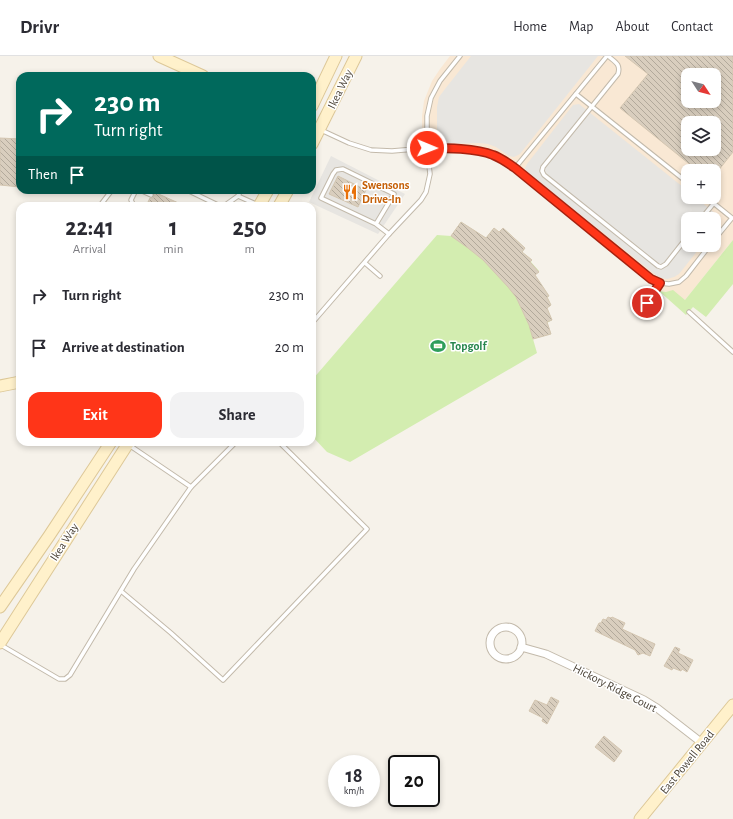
<!DOCTYPE html>
<html lang="en">
<head>
<meta charset="utf-8">
<style>
	:root { --surface:#fff; --page:#f2f2f3; --text:#2b2b33; --muted:#7c7c81; --line:#e1e1e2; --accent:#ff3518 }
	body { margin:0; font-family:"Alegreya Sans",sans-serif; background:var(--page); color:var(--text); height:100vh; display:flex; flex-direction:column; font-size:15px; white-space:nowrap }
	* { box-sizing:border-box; margin:0 }
	p { font-size:13px; color:var(--muted) }
	.icon { flex:none; width:22px; height:22px; fill:none; stroke:currentColor; stroke-width:2; stroke-linecap:round; stroke-linejoin:round }
	.map { position:relative; flex:1; overflow:hidden }
	.side { position:absolute; left:16px; top:146px; width:300px; height:244px; display:flex; flex-direction:column; background:var(--surface); border-radius:12px; box-shadow:0 2px 6px #0003 }
	.side>* { flex:none }
	.guide { position:absolute; left:16px; top:16px; width:300px; height:122px; border-radius:12px; box-shadow:0 2px 6px #0003; background:#00695c; color:#fff; overflow:hidden }
	.needle { width:26px; rotate:126deg }
	.controls { position:absolute; left:681px; top:12px; display:grid; gap:8px }
	.controls a { display:grid; place-items:center; width:40px; height:40px; border-radius:8px; background:var(--surface); box-shadow:0 2px 6px #0003; font-size:20px }
	.speed { position:absolute; left:328px; top:699px; display:flex; gap:8px; font-size:20px; font-weight:700; text-align:center }
	.speed>* { display:grid; place-content:center; width:52px; height:52px; border-radius:50%; background:var(--surface); box-shadow:0 2px 6px #0003; line-height:1 }
	.speed small { font-size:10px; font-weight:400 }
	.speed .limit { border:2px solid #111; border-radius:6px; background:#fff; color:#111 }
	.pin { position:absolute; display:grid; place-items:center; width:34px; height:34px; color:#fff; margin:-17px; border:2px solid #fff; border-radius:50%; box-shadow:0 1px 4px #0007 }
	.me { position:absolute; width:44px; margin:-22px; rotate:91deg; stroke-linejoin:round; filter:drop-shadow(0 0 3px #0008) }
	.turn { display:flex; align-items:center; gap:14px; height:84px; padding:0 12px; font-size:18px }
	.turn .icon { width:52px; height:52px; stroke-width:2.5 }
	.turn b { display:block; font-size:28px; line-height:34px }
	.then { display:flex; align-items:center; height:38px; padding:0 12px; background:#0003; gap:8px; font-size:15px }
	.eta { display:flex; justify-content:space-evenly; align-items:center; height:68px; text-align:center }
	.eta b { font-size:24px; font-weight:700; line-height:28px }
	.cta { display:flex; gap:8px; margin-top:auto; padding:8px 12px }
	.cta a { flex:1; height:46px; border-radius:12px; background:var(--accent); color:#fff; font-size:16px; font-weight:700; line-height:46px; text-align:center }
	.cta a+a { background:var(--page); color:var(--text) }
	ul { padding:0; list-style:none }
	li { display:flex; align-items:center; gap:12px; height:52px; padding:0 12px }
	li div { flex:1 }
	li b { display:block; font-size:15px }
	li em { font-style:normal }
	header { display:flex; align-items:center; gap:24px; box-sizing:border-box; height:56px; padding:0 20px; background:var(--surface); border-bottom:1px solid var(--line) }
	header strong { font-size:19px }
	nav { display:flex; gap:22px; margin-inline-start:auto; font-size:14px }
	.map>svg:first-child { display:block }
	.commercial { fill:#f9e8d4; fill-rule:evenodd }
	.green { fill:#d3edb0 }
	.parking { fill:#e7e5e1 }
	.building { fill:url(#building-back-hatch); stroke:#d4c6b1; fill-rule:evenodd }
	.lines { fill:none; stroke-linecap:round; stroke-linejoin:round }
	.lane-casing { stroke:#c3baab; stroke-width:5.5 }
	.street-casing { stroke:#c3baab; stroke-width:9 }
	.secondary-casing { stroke:#ddc898; stroke-width:13 }
	.lane { stroke:#fff; stroke-width:3.5 }
	.street { stroke:#fff; stroke-width:7 }
	.secondary { stroke:#fff1cb; stroke-width:11 }
	.route-casing { stroke:#a62210; stroke-width:10 }
	.route { stroke:#ff3518; stroke-width:7 }
	.labels { text-anchor:middle; stroke-width:3; stroke-linejoin:round; paint-order:stroke }
	.street-label { font-size:12px; fill:#4b4337; stroke:#fff }
	.food-label { font-size:12px; font-weight:bold; fill:#c56008; stroke:#fff; text-anchor:start }
	.leisure-label { font-size:12px; font-weight:bold; fill:#27864d; stroke:#fff; text-anchor:start }
</style>
</head>
<body>
<header>
<strong>Drivr</strong>
<nav><a>Home</a><a>Map</a><a>About</a><a>Contact</a></nav>
</header>
<div class="map">
<svg width="733" height="763" viewBox="0 0 733 763">
	<defs>
		<pattern id="building-back-hatch" width="6" height="6" patternUnits="userSpaceOnUse"><rect width="6" height="6" fill="#d9cebe"/><path d="M-1 5l2 2M0 0l6 6M5-1l2 2" fill="none" stroke="#b2a99b"/></pattern>
	</defs>
	<rect width="100%" height="100%" fill="#f6f2ea"/>
	<path class="commercial" d="M450 0H733V184L685 244 666 236 659 235 512 114 501 107 479 99 465 98 422 96V60L424 45 432 25 440 13ZM688 19H714V45H688ZM688 67H714V93H688ZM688 115H714V141H688ZM688 163H714V189H688Z"/>
	<g class="green">
		<polygon points="461,166 486,182 494,172 499,176 503,172 525,192 522,196 532,204 531,206 539,215 535,219 549,240 547,241 551,249 547,252 552,264 547,267 551,278 533,283 537,297 350,406 327,396 312,380 312,324 437,179 451,180"/>
		<polygon points="733,184 733,228 706,261 693,251 686,259 659,235 666,236 673,234 685,244"/>
	</g>
	<g class="parking">
		<polygon points="471,0 598,0 520,98 514,101 509,100 496,91 488,88 479,87 443,88 439,85 437,81 437,51 439,41 445,33"/>
		<polygon points="579,48 688,135 688,141 695,141 717,159 720,162 720,166 714,174 714,163 688,163 688,189 702,189 679,218 674,221 667,223 661,222 657,220 526,115 525,112 527,108 573,49"/>
		<polygon points="331,100 405,138 378,178 309,146"/>
	</g>
	<g class="building">
		<path d="M625 0H733V96L718 115H698L620 52 648 18ZM688 19H714V45H688ZM688 67H714V93H688Z"/>
		<polygon points="0,82 20,83 20,131 0,129"/>
		<polygon points="338,120 366,134 358,151 329,138"/>
		<polygon points="152,135 185,150 151,150 147,148 150,142 153,142 154,140"/>
		<polygon points="461,166 486,182 494,172 499,176 503,172 525,192 522,196 532,204 530,206 539,216 535,219 549,240 547,241 551,249 547,252 552,264 547,266 551,278 533,283 529,269 523,256 516,241 508,231 483,204 468,192 451,180"/>
		<polygon points="608,561 611,562 612,561 625,567 622,573 655,588 650,600 643,597 638,599 635,594 595,575 599,567 601,567 603,563 606,564"/>
		<polygon points="675,591 680,593 678,597 693,604 687,616 682,613 681,615 673,612 672,614 664,610"/>
		<polygon points="551,641 559,645 547,668 542,665 543,662 529,655 535,644 547,649"/>
		<polygon points="604,680 622,695 614,706 595,691"/>
	</g>
	<g class="lines">
		<g class="lane-casing">
			<g id="lane">
				<path d="M608 0C615 6 621 8 618 18L543 111 542 115 544 119 658 210 661 211 666 208 688 180"/>
				<polyline points="576,38 688,127"/>
				<polyline points="321,74 349,87 371,94 392,95 427,92 461,93 492,98 504,104 515,112 607,0"/>
				<polyline points="515,112 651,223 660,227 669,228 679,226 686,220 710,189"/>
				<polyline points="140,134 151,139"/>
				<polyline points="187,134 220,150"/>
				<polyline points="241,134 238,140 258,149"/>
				<polyline points="706,141 732,162 714,184"/>
				<polyline points="102,147 112,134"/>
				<polyline points="134,150 131,144 136,134"/>
				<polyline points="224,150 238,140"/>
				<polyline points="701,163 714,147"/>
				<polyline points="376,168 321,142 333,118 336,114 343,113 394,138 376,168 389,178"/>
				<polyline points="365,207 380,220"/>
				<polyline points="647,247 660,227"/>
				<polyline points="689,256 733,296"/>
				<polyline points="312,267 389,178 421,144 426,136 430,118 427,92 427,60 431,42 440,25 460,0"/>
				<polyline points="129,389 191,431"/>
				<polyline points="121,535 171,577 223,624 367,473 279,386"/>
				<polyline points="1,589 59,623 65,623 70,619 134,513 191,431 236,386"/>
			</g>
		</g>
		<g class="street-casing">
			<g id="street">
				<circle cx="506" cy="587" r="16"/>
				<polyline points="521,591 546,598 644,644 657,652 702,687"/>
			</g>
		</g>
		<g class="secondary-casing">
			<g id="secondary">
				<polyline points="159,0 203,20"/>
				<polyline points="312,50 336,0"/>
				<polyline points="312,88 356,0"/>
				<polyline points="259,150 268,134"/>
				<polyline points="279,150 288,134"/>
				<polyline points="0,330 20,326"/>
				<polyline points="0,551 49,480 111,386"/>
				<polyline points="0,587 129,386"/>
				<polyline points="640,763 733,649"/>
			</g>
		</g>
		<use href="#lane" class="lane"/>
		<use href="#street" class="street"/>
		<use href="#secondary" class="secondary"/>
	</g>
	<g class="lines">
		<g class="route-casing">
			<path id="route" d="M427 92C446 92 476 92 493 99 501 102 508 107 515 112L651 223 660 227 647 247"/>
		</g>
		<use href="#route" class="route"/>
	</g>
	<defs>
		<g id="restaurant-bare" transform="scale(1.2)"><path d="M-5-6h1v4h1v-4h1v4h1v-4h1v5L-1.5 .5V6h-2V.5L-5-1ZM5-6V6H3V1.5H1.5Q1.5-4 5-6Z" fill="#e8710a" stroke="#fff" stroke-width="2.5" paint-order="stroke"/></g>
		<g id="stadium-bare" transform="scale(1.2)"><path d="M0-5a6.5 5 0 1 0 0 10a6.5 5 0 1 0 0-10ZM-3.5-1.8h7v3.6h-7Z" fill="#2e9e5b" stroke="#fff" stroke-width="2.5" paint-order="stroke"/></g>
	</defs>
	<g fill-rule="evenodd">
		<use href="#restaurant-bare" x="350" y="136"/>
		<use href="#stadium-bare" x="438" y="290"/>
	</g>
	<g class="labels">
		<g class="street-label">
			<text transform="translate(340 33) rotate(-64)" y="4">Ikea Way</text>
			<text transform="translate(64 486) rotate(-57)" y="4">Ikea Way</text>
			<text transform="translate(615 632) rotate(27)" y="4">Hickory Ridge Court</text>
			<text transform="translate(687 706) rotate(-51)" y="4">East Powell Road</text>
		</g>
		<g class="food-label">
			<text x="362" y="133">Swensons<tspan x="362" dy="14">Drive-In</tspan></text>
		</g>
		<g class="leisure-label">
			<text x="450" y="294">Topgolf</text>
		</g>
	</g>
</svg>
<div class="controls">
<a><svg class="needle" viewBox="-14 -14 28 28"><path d="M0-13l5 13h-10z" fill="#e53935"/><path d="M0 13l5-13h-10z" fill="#7c7c81"/></svg></a>
<a><svg class="icon" aria-label="layers" viewBox="0 0 24 24"><path d="M12 4l9 5-9 5-9-5zM3 14l9 5 9-5"/></svg></a>
<a>+</a>
<a>−</a>
</div>
<div class="speed"><div>18<small>km/h</small></div><div class="limit">20</div></div>
<div class="pin" style="left:647px;top:247px;background:#d93025"><svg class="icon" aria-label="arrive" viewBox="0 0 24 24"><path d="M6 21V4h12l-3 4 3 4H6"/></svg></div>
<svg class="me" style="left:427px;top:92px" viewBox="-20 -20 40 40"><circle r="17" fill="#ff3518" stroke="#fff" stroke-width="3"/><path d="M0-11L8 9 0 5-8 9z" fill="#fff"/></svg>
<div class="guide">
<div class="turn"><svg class="icon" aria-label="right" viewBox="0 0 24 24"><path d="M7 20v-9h11M14 6l5 5-5 5"/></svg><div><b>230 m</b>Turn right</div></div>
<div class="then">Then<svg class="icon" aria-label="arrive" viewBox="0 0 24 24"><path d="M6 21V4h12l-3 4 3 4H6"/></svg></div>
</div>
<section class="side">
<div class="eta">
<div><b>22:41</b><p>Arrival</p></div>
<div><b>1</b><p>min</p></div>
<div><b>250</b><p>m</p></div>
</div>
<ul>
<li><svg class="icon" aria-label="right" viewBox="0 0 24 24"><path d="M7 20v-9h11M14 6l5 5-5 5"/></svg><div><b>Turn right</b></div><em>230 m</em></li>
<li><svg class="icon" aria-label="arrive" viewBox="0 0 24 24"><path d="M6 21V4h12l-3 4 3 4H6"/></svg><div><b>Arrive at destination</b></div><em>20 m</em></li>
</ul>
<div class="cta"><a>Exit</a><a>Share</a></div>
</section>
</div>
</body>
</html>
